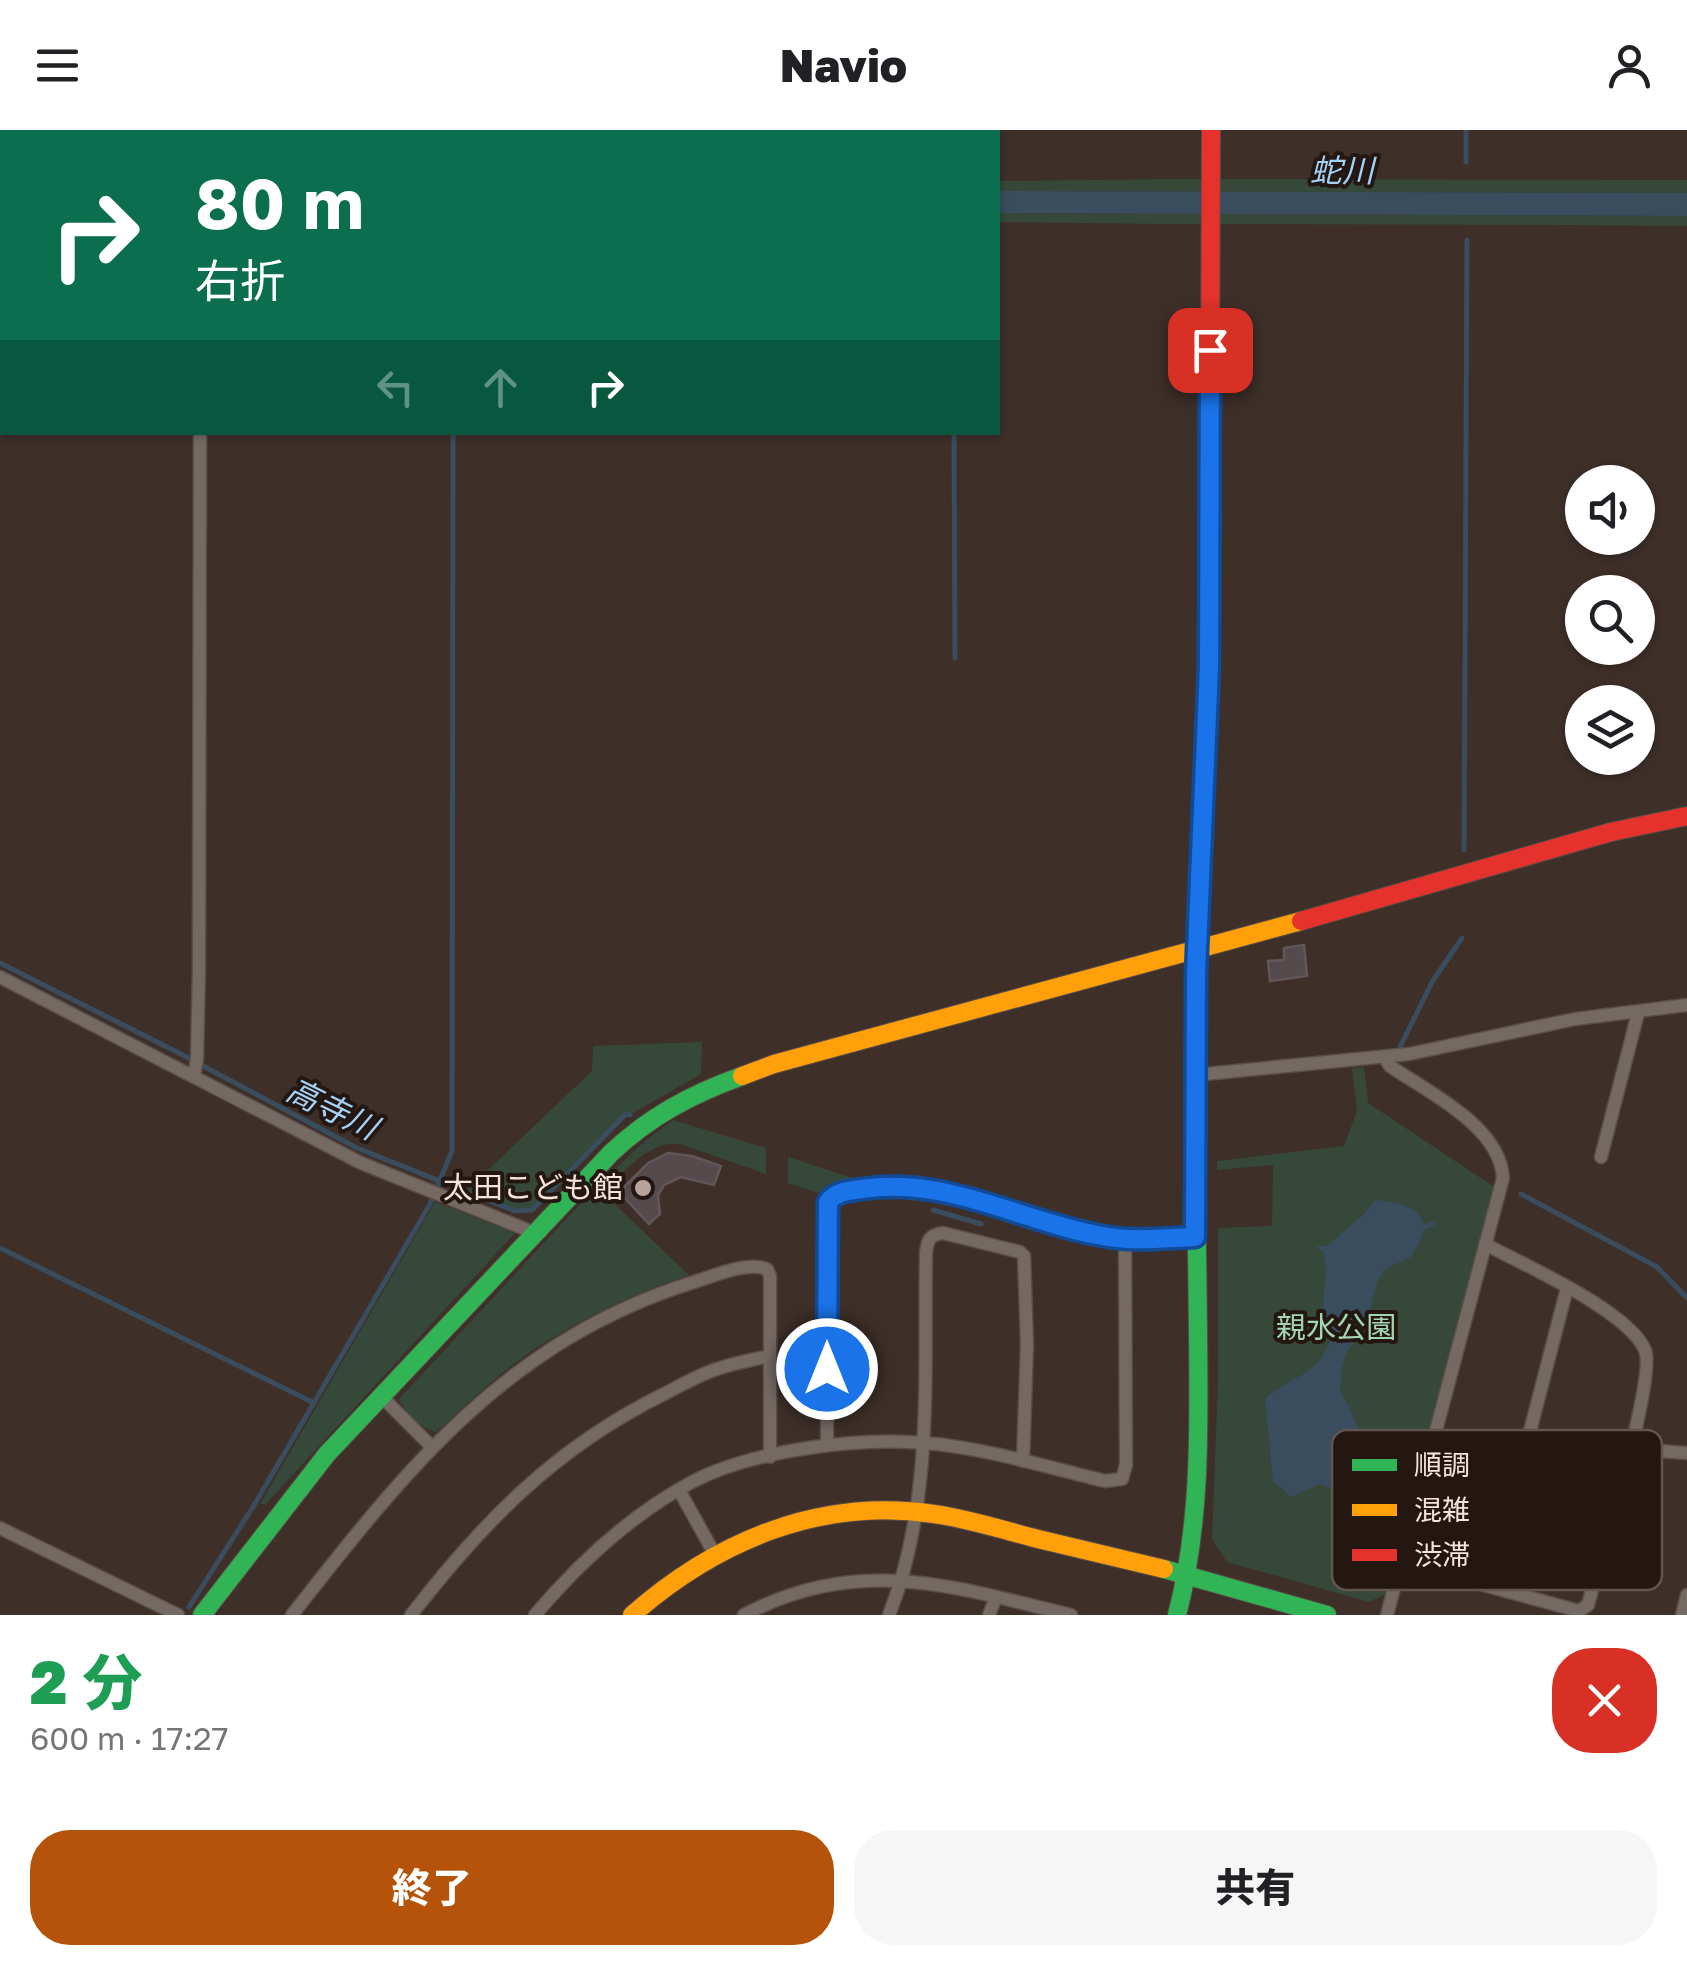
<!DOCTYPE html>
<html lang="ja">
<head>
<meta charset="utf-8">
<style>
	:root { --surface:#fff; --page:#f6f6f6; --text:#202124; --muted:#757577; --accent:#b45309 }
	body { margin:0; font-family:"Golos Text","Noto Sans JP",sans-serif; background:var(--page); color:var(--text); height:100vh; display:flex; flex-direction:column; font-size:38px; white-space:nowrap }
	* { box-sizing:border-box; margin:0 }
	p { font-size:32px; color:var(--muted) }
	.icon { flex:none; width:55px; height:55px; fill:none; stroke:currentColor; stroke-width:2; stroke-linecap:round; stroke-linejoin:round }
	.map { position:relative; height:1485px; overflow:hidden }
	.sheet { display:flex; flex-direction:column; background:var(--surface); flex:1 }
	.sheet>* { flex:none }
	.banner { position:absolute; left:0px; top:0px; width:1000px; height:305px; box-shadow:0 2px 8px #0004; background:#0b6e4f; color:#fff; overflow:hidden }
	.fabs { position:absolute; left:1565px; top:335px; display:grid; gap:20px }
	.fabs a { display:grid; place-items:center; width:90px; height:90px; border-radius:50%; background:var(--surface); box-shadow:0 2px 8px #0004; font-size:50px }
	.pin { position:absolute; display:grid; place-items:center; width:85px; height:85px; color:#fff; margin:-42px; border-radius:20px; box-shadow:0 5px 15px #0006 }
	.me { position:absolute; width:110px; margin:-55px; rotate:0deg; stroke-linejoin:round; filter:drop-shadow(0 0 8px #0008) }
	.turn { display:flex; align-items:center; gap:35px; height:210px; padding:0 30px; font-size:45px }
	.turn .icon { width:130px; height:130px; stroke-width:2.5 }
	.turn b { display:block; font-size:70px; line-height:85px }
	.lanes { display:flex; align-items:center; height:95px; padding:0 30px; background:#0003; justify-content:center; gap:50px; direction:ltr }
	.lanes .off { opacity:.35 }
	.round { display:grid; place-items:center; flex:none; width:105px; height:105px; border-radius:40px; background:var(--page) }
	.summary { display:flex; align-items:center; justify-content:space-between; height:170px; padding:0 30px }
	h1 { font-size:60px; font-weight:800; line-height:75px; color:#1e9e55 }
	.button { display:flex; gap:20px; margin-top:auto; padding:20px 30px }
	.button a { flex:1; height:115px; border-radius:40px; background:var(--accent); color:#fff; font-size:40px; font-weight:800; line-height:115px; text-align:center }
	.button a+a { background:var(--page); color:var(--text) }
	header { display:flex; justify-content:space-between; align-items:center; height:130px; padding:0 30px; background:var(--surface); font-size:45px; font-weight:800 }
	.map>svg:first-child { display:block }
	.green { fill:#364839 }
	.water { fill:#394d5f }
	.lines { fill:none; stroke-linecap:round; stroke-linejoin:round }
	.stream { stroke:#394d5f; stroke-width:5 }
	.building { fill:#554a4c; stroke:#625658; stroke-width:2.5 }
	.street-casing { stroke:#5a4c47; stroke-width:15 }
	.fast-casing { stroke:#5a4c47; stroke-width:20 }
	.slow-casing { stroke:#5a4c47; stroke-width:20 }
	.jam-casing { stroke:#5a4c47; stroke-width:20 }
	.street { stroke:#756964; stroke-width:12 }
	.fast { stroke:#30b455; stroke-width:18 }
	.slow { stroke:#ff9f0a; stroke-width:18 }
	.jam { stroke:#e5322d; stroke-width:18 }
	.route-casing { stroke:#114b97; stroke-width:25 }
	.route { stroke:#1a73e8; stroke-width:18 }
	.poi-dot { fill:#b6a49d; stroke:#241712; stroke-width:4 }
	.labels { text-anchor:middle; stroke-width:8; stroke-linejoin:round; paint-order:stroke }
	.poi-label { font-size:30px; fill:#f6e3dc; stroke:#241712; text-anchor:end }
	.park-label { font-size:30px; fill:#a2d6b2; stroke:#241712 }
	.water-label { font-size:32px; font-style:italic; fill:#a3d2f9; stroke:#241712 }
	.key { fill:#241712; stroke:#63544f; stroke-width:2.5 }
	.key-label { font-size:28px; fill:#f6e3dc }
</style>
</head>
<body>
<header><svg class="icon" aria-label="menu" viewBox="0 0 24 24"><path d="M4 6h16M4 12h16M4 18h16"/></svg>Navio<svg class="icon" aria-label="person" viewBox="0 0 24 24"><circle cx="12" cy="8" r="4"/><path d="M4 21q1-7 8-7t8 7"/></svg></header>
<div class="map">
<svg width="1687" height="1485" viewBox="0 0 1687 1485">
	<rect width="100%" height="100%" fill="#3e2f29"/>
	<g class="green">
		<polygon points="1189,49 1687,50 1687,63 998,61 998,51"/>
		<path d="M998 83 1687 86V96C1457 93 1227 96 998 92Z"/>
		<polygon points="702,912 701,944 633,983 626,984 532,1080 515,1081 469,1063 472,1055 592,941 593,916"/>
		<polygon points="1364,937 1368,973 1497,1059 1387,1463 1369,1472 1227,1432 1212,1409 1218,1252 1218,1098 1272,1096 1273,1035 1217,1040 1217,1031 1344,1016 1357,981 1352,938"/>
		<path d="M673 990 766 1018V1044L680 1014C647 1011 624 1042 604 1064L689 1145C627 1165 563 1197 511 1236 485 1256 461 1280 436 1302 422 1300 405 1282 399 1269L594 1059 645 1011Z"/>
		<polygon points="788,1027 862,1051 819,1063 788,1053"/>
		<polygon points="435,1072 515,1103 266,1374 260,1374"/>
	</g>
	<g class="water">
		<polygon points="998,61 1687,63 1687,86 998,83"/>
		<path d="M1375 1070C1416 1074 1440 1087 1410 1128L1386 1138 1378 1150 1364 1199 1346 1223 1342 1237 1340 1259 1372 1326 1385 1334 1386 1348 1378 1366 1358 1372 1348 1364 1320 1354 1291 1367 1273 1351 1265 1269C1292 1245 1322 1245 1331 1206L1322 1185 1326 1144 1324 1121 1317 1118 1319 1115 1326 1117 1363 1085Z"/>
	</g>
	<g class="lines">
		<g class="stream">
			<polyline points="187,2 187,0"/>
			<polyline points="451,2 451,0"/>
			<polyline points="955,2 955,0"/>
			<polyline points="1466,32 1466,0"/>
			<polyline points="954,302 955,528"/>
			<polyline points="1464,720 1467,110"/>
			<polyline points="0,833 177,922 357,1018 515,1081 532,1080 626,984 630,985"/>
			<polyline points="1400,917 1432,852 1462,808"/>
			<polyline points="1521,1064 1657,1137 1687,1168"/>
			<polyline points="933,1080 981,1094"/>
			<polyline points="1421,1098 1433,1094"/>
			<polyline points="0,1118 314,1273"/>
			<polyline points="189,1477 253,1377 430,1074 452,1021 453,302"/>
		</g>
	</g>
	<g class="building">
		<polygon points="1304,815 1307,846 1270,851 1268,831 1284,830 1284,818"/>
		<polygon points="668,1023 692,1026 721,1036 714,1055 681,1047 664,1055 658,1065 660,1084 649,1094 619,1062 648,1033"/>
	</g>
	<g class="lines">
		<g class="street-casing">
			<g id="street">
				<polyline points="199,0 199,2"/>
				<polyline points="0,847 361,1033 525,1099 532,1105"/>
				<path d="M1384 927 1390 936C1429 963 1500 996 1503 1048L1387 1485"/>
				<polyline points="1195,945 1409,924 1575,889 1687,875"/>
				<polyline points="194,946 197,929 199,838 200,302"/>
				<polyline points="1601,1027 1638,883"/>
				<polyline points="382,1267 431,1316"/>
				<path d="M827 1314V1126L831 1067C905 1027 1027 1093 1102 1106 1133 1112 1164 1108 1195 1107"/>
				<polyline points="1630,1319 1687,1323"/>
				<polyline points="679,1360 714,1423"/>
				<polyline points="0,1398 178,1485"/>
				<path d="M1399 1432 1579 1481 1588 1475C1598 1435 1657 1247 1645 1220 1629 1181 1524 1135 1485 1114"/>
				<polyline points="1490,1456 1567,1158"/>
				<path d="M292 1485C407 1338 508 1210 694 1152 714 1146 747 1131 767 1139L770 1146V1327"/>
				<path d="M411 1485C483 1392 555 1318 662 1265 680 1256 698 1245 717 1239 734 1233 752 1230 769 1226"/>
				<path d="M535 1485C579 1433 632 1384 692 1352 753 1320 858 1307 925 1313 986 1318 1046 1337 1105 1351L1122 1349 1126 1335 1125 1109"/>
				<path d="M744 1485C859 1424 954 1457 1071 1485"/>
				<path d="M889 1485C934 1371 924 1243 926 1122 928 1110 929 1105 943 1103L1020 1122 1024 1126 1027 1215 1023 1331"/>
				<polyline points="989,1485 996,1467"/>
				<polyline points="1682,1485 1687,1465"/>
			</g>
		</g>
		<g class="fast-casing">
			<g id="fast">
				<polyline points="1164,1439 1327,1485"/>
				<path d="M202 1485 327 1324 611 1023C650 986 692 964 742 946"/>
				<path d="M1177 1485C1201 1393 1199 1298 1198 1203 1197 1093 1194 983 1197 873"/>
			</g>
		</g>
		<g class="slow-casing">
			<g id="slow">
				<polyline points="742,946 774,934 1301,791"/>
				<path d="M632 1485C716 1411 820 1367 934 1384 969 1389 1003 1400 1038 1409 1080 1419 1122 1429 1164 1439"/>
			</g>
		</g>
		<g class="jam-casing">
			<g id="jam">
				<polyline points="1301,791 1611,702 1687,686"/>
				<polyline points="1197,873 1209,536 1211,0"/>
			</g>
		</g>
		<use href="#street" class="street"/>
		<use href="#fast" class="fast"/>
		<use href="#slow" class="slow"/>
		<use href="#jam" class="jam"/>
	</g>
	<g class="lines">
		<g class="route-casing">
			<path id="route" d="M827 1239 828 1072C836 1061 849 1061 862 1059 948 1046 1021 1092 1103 1106 1133 1112 1164 1108 1195 1107L1196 844 1209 536 1210 220"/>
		</g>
		<use href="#route" class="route"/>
	</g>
	<circle class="poi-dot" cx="643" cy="1058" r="10"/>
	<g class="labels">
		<g class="poi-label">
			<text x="623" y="1068">太田こども館</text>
		</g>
		<g class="park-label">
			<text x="1336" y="1208">親水公園</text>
		</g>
		<g class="water-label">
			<text x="1342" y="52">蛇川</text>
			<text transform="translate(332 979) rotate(26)" y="11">高寺川</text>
		</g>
	</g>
	<rect x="1332" y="1300" width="330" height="160" rx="15" class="key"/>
	<rect x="1352" y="1329" width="45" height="12" fill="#30b455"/>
	<rect x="1352" y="1374" width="45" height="12" fill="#ff9f0a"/>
	<rect x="1352" y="1419" width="45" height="12" fill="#e5322d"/>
	<g class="key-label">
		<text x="1414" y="1345">順調</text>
		<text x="1414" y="1390">混雑</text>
		<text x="1414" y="1435">渋滞</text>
	</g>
</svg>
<div class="fabs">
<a><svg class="icon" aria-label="sound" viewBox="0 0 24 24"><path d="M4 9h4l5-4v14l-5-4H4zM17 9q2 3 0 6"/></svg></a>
<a><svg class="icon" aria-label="search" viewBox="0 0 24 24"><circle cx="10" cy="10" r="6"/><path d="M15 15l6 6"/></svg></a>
<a><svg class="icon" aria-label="layers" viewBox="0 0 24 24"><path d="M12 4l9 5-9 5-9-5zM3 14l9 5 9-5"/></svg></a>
</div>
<div class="pin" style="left:1210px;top:220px;background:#d93025"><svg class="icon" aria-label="arrive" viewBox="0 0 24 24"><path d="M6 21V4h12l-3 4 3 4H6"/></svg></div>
<svg class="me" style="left:827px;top:1239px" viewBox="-20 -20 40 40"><circle r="17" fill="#1a73e8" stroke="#fff" stroke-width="3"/><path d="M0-11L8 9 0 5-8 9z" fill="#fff"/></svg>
<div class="banner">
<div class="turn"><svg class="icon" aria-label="right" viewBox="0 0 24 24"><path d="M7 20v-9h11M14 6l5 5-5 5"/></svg><div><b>80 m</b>右折</div></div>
<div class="lanes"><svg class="icon off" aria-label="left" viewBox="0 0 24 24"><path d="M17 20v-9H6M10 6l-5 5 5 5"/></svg><svg class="icon off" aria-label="ahead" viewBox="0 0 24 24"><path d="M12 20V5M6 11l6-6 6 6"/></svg><svg class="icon" aria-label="right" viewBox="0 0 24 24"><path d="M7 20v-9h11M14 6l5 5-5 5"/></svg></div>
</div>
</div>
<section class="sheet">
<div class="summary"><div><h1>2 分</h1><p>600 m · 17:27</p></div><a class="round" style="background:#d93025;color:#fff"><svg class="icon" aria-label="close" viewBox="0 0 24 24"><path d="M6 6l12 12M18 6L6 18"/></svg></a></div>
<div class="button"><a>終了</a><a>共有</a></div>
</section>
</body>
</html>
